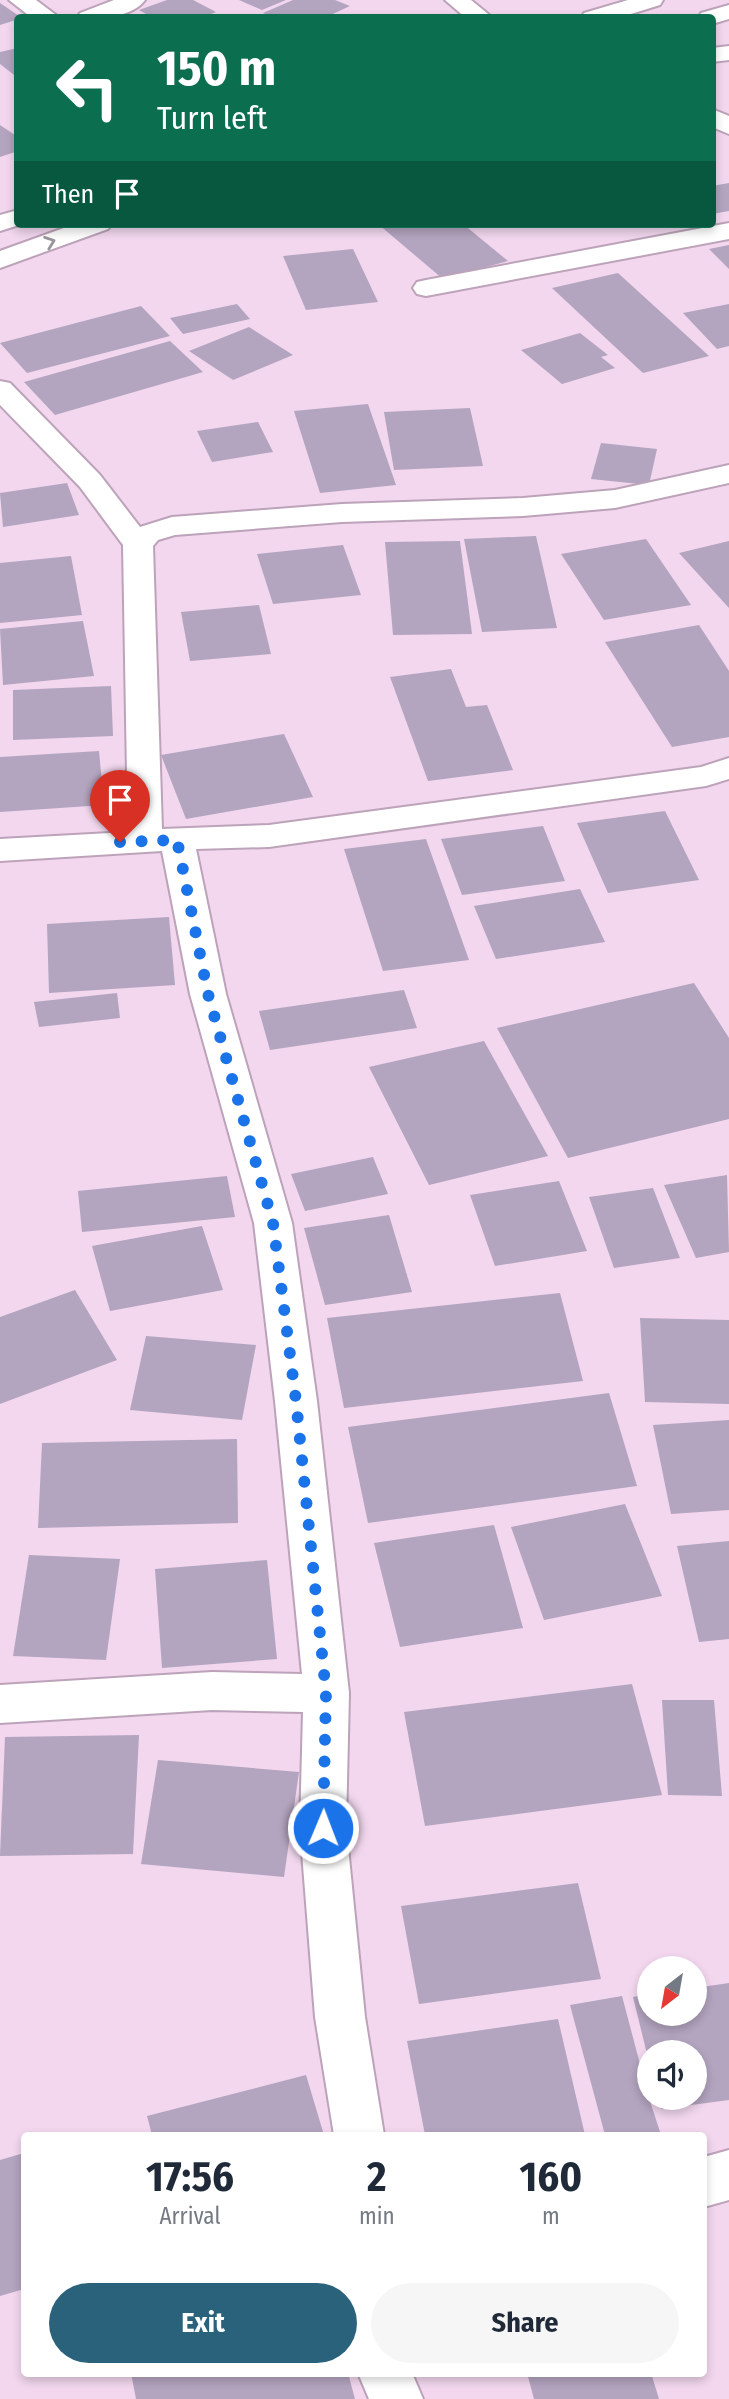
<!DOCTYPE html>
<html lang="en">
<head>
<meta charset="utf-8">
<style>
	:root { --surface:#fff; --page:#f6f6f7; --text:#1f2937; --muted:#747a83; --accent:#2a627c }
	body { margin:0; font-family:"Fira Sans Condensed",sans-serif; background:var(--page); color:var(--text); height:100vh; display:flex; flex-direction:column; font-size:26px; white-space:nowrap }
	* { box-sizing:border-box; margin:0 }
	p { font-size:23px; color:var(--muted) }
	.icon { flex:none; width:38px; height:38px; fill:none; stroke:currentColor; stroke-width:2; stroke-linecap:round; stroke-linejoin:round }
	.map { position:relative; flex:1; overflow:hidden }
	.details { position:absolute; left:21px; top:2132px; width:686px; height:245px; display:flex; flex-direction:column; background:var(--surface); border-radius:7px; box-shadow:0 4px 10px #0003 }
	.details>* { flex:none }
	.top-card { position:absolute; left:14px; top:14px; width:702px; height:214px; border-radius:7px; box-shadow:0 4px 10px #0003; background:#0b6e4f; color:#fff; overflow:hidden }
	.needle { width:46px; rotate:211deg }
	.controls { position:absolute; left:637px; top:1956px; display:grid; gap:14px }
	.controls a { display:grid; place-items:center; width:70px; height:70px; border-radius:50%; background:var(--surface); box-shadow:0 4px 10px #0003; font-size:35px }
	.pin { position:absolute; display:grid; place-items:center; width:60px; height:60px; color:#fff; margin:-72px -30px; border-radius:50% 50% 50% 0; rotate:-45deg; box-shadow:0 0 7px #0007 }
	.pin .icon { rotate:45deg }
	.me { position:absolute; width:77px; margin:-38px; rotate:1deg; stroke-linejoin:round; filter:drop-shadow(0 0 5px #0008) }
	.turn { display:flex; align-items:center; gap:24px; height:147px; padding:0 28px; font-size:32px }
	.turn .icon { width:91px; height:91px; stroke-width:2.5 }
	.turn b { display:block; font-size:49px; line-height:60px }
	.then { display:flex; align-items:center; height:66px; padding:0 28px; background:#0003; gap:14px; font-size:26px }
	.eta { display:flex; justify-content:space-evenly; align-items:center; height:119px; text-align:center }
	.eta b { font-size:42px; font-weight:700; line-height:49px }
	.primary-button { display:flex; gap:14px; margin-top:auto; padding:14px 28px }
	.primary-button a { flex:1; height:80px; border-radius:42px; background:var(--accent); color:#fff; font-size:28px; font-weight:700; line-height:80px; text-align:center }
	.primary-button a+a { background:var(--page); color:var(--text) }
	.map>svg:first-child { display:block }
	.building { fill:#b3a4bf }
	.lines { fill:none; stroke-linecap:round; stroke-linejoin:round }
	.minor-casing { stroke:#bca3b9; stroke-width:4 }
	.secondary-casing { stroke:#bca3b9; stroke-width:4 }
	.minor { fill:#fff; fill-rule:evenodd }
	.secondary { fill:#fff; fill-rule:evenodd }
	.oneway { stroke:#9a959a }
	.route { stroke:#1a73e8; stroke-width:12; stroke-dasharray:0 21.6 }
</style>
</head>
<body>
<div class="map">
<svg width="729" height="2399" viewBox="0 0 729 2399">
	<rect width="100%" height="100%" fill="#f2d7ee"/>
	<g class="building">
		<polygon points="167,0 193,0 216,12 201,18 153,18 139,10"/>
		<polygon points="239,0 286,0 262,10"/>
		<polygon points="293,0 335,0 350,6 324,18 274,18 263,13"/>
		<polygon points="0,3 22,18 0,25"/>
		<polygon points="18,48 18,78 0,64 0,52"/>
		<polygon points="0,125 18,137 18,151 0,157"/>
		<polygon points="729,183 729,211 712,214 712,186"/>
		<polygon points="378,224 463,224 508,261 443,279"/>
		<polygon points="729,245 729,269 709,249"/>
		<polygon points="353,249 378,302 306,310 283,256"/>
		<polygon points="618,273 709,356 643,373 552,288"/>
		<polygon points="237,304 250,319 183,334 170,318"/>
		<polygon points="729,304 729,346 717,349 683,313"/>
		<polygon points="141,306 170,336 27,373 0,343"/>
		<polygon points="249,327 293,355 233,380 189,351"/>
		<polygon points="580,333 608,355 601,357 615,368 562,384 521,350"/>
		<polygon points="170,341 203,372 55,415 24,382"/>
		<polygon points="368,404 396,485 320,493 294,411"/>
		<polygon points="470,408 483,466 394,470 384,412"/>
		<polygon points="258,422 273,452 212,462 197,431"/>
		<polygon points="601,443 657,449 649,485 591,479"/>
		<polygon points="67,483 79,515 3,527 0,493"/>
		<polygon points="536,536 557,628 482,632 464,539"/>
		<polygon points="646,539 691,605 604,620 561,554"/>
		<polygon points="460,541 472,634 393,635 385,542"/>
		<polygon points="729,541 729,608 679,553"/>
		<polygon points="343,545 361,595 273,604 257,554"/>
		<polygon points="71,556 82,615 0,623 0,563"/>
		<polygon points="259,605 271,654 190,661 181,612"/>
		<polygon points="83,621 94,676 3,685 0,629"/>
		<polygon points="699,625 729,671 729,737 672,747 605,642"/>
		<polygon points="451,669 466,707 487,705 513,770 428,781 390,677"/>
		<polygon points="111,686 113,736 13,740 13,690"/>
		<polygon points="284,734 313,797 186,819 161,755"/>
		<polygon points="99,751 104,805 0,812 0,757"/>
		<polygon points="665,811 699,880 608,893 577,823"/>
		<polygon points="543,826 565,881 462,895 441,839"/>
		<polygon points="426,839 469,960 383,971 344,849"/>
		<polygon points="580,889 605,942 496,959 474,906"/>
		<polygon points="169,917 175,985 49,993 47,924"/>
		<polygon points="694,983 729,1038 729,1119 568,1158 497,1028"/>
		<polygon points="404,990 417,1028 270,1050 259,1011"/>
		<polygon points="117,993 120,1018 39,1027 34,1002"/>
		<polygon points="484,1041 548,1156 429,1185 369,1067"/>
		<polygon points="373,1157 388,1194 305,1211 291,1174"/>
		<polygon points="727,1175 729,1252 696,1258 664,1185"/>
		<polygon points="227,1176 235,1217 82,1232 78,1191"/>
		<polygon points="559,1181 587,1251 495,1266 470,1195"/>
		<polygon points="653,1188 680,1258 614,1268 589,1197"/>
		<polygon points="389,1215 412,1292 325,1305 304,1228"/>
		<polygon points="202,1226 223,1290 110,1311 92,1246"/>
		<polygon points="75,1290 117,1360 0,1404 0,1317"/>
		<polygon points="560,1293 583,1381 344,1408 327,1318"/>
		<polygon points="640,1318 729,1320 729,1404 645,1402"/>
		<polygon points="146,1336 256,1345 242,1420 130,1410"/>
		<polygon points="609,1393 637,1486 368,1523 348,1427"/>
		<polygon points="729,1420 729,1510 671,1514 653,1425"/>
		<polygon points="237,1439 238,1523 38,1528 42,1443"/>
		<polygon points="625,1504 662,1596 544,1620 511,1527"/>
		<polygon points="494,1525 523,1628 400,1647 374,1543"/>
		<polygon points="729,1541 729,1639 699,1642 677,1546"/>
		<polygon points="29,1555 120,1559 106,1660 13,1656"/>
		<polygon points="267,1560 277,1659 162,1668 155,1569"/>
		<polygon points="632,1684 662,1795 425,1826 404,1712"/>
		<polygon points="662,1700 714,1700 722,1796 668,1795"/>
		<polygon points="139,1735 133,1854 0,1856 5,1737"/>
		<polygon points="158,1760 299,1772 284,1877 141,1864"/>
		<polygon points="578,1883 601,1979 419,2004 401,1906"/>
		<polygon points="729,1983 729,2100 661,2109 658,2098 695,2098 695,2053 649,2053 648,2058 633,1997 649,1994 649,2014 695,2014 695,1988"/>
		<polygon points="622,1996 649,2098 661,2135 605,2135 570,2005"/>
		<polygon points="558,2019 585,2135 425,2135 407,2041"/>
		<polygon points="306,2075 324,2135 152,2135 147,2116"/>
		<polygon points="24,2153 24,2289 0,2296 0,2160"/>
		<polygon points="131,2373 348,2373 355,2399 136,2399"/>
		<polygon points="527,2373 651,2373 659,2399 534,2399"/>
	</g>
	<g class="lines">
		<g class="minor-casing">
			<g id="minor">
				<polygon points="9,0 36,0 60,18 32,18"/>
				<path d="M114 0H145C131 19 98 18 77 18L80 13Z"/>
				<polygon points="445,0 471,0 493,18 466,18"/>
				<polygon points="729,46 729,60 712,62 712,48"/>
				<polygon points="712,109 729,116 729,134 712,127"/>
				<polygon points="729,223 729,239 426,296 417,294 413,288 417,282 426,280"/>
				<polygon points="0,381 10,383 100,475 140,527 172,517 342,504 523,498 615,490 729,465 729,483 615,508 523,516 342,522 175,535 158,540 153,546 162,829 269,825 701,767 729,758 729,779 706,786 269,847 196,849 226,994 292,1223 317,1401 349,1693 346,1827 365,2017 384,2135 334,2135 315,2017 300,1827 303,1712 212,1710 0,1723 0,1685 212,1672 302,1674 275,1401 254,1223 190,994 162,851 0,861 0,839 128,832 123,545 80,487 0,405"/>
				<polygon points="729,2150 729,2200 704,2207 704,2157"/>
				<polygon points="358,2373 412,2373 423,2399 369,2399"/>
			</g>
		</g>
		<g class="secondary-casing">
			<g id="secondary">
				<polygon points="628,0 663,0 660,5 618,18 581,18 584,13"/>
				<polygon points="729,5 729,19 712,24 712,18 698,18 701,13"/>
				<polygon points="18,210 18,224 22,224 0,231 0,215"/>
				<polygon points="75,224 112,224 108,229 0,268 0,251"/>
			</g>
		</g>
		<use href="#minor" class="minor"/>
		<use href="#secondary" class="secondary"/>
	</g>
	<defs><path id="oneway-chevron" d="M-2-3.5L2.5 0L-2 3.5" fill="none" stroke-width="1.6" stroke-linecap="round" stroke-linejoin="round" transform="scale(1.75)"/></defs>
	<use class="oneway" href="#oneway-chevron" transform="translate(50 242) rotate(-20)"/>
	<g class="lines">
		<polyline class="route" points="120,842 177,840 208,994 273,1223 296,1401 326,1693 323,1828"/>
	</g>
</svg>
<div class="controls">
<a><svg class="needle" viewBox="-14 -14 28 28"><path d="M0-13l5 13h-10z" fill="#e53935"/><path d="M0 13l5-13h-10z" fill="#747a83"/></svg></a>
<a><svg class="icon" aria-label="sound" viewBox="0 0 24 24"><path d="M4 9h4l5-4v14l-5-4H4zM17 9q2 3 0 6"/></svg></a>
</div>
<div class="pin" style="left:120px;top:842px;background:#d93025"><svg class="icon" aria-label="arrive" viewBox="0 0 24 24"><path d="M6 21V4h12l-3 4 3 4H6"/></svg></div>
<svg class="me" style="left:323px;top:1828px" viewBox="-20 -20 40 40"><circle r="17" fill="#1a73e8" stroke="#fff" stroke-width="3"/><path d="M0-11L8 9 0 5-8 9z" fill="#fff"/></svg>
<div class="top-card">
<div class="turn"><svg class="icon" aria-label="left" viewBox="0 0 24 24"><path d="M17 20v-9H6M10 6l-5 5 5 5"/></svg><div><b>150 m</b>Turn left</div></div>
<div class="then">Then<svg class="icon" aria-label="arrive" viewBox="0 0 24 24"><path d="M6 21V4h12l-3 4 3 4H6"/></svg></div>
</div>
<section class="details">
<div class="eta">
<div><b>17:56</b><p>Arrival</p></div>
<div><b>2</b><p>min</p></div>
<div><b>160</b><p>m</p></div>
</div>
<div class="primary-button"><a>Exit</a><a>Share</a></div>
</section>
</div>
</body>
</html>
